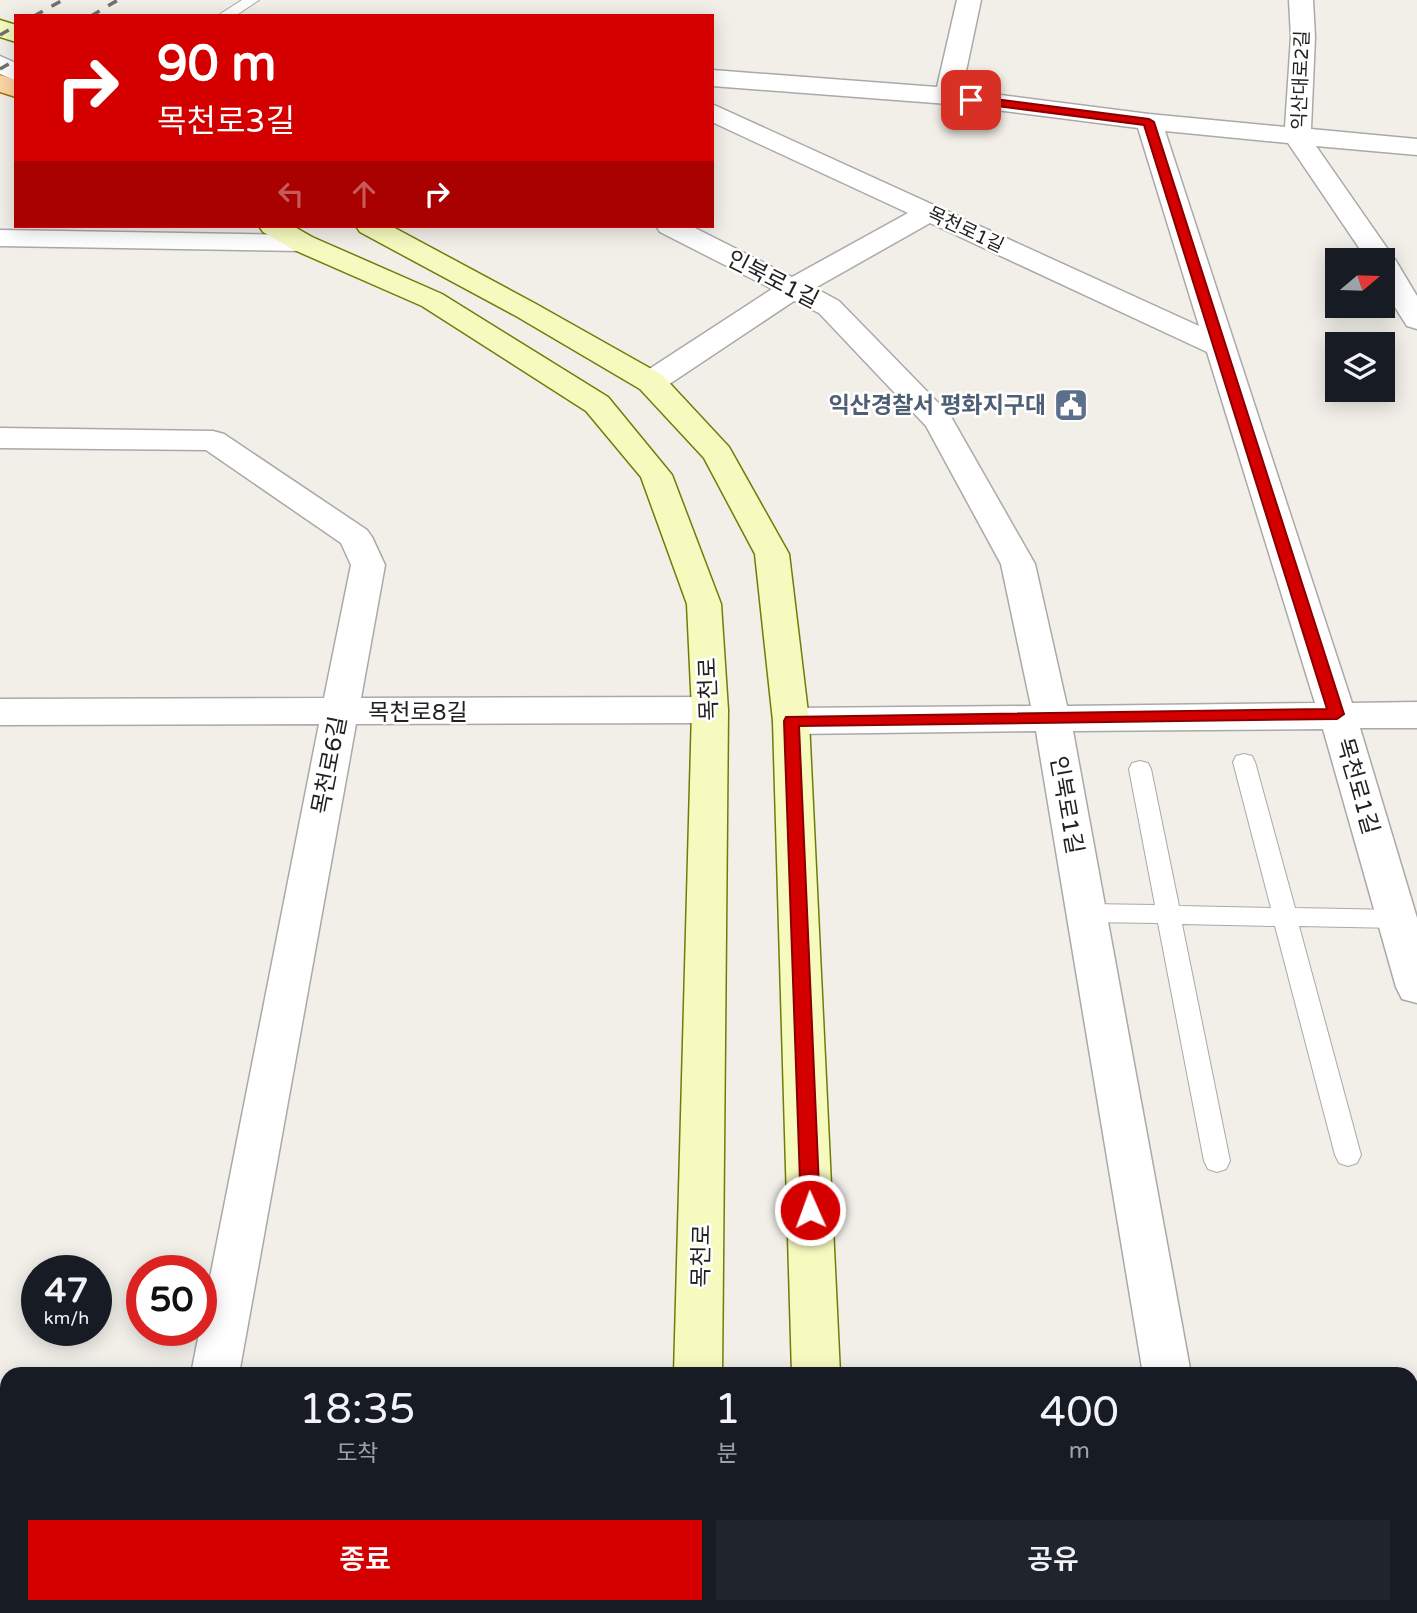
<!DOCTYPE html>
<html lang="ko">
<head>
<meta charset="utf-8">
<style>
	:root { --surface:#171b24; --page:#20242c; --text:#f1f3f6; --muted:#9ea1a6; --accent:#d40000 }
	body { margin:0; font-family:"Varela Round","Noto Sans KR",sans-serif; background:var(--page); color:var(--text); height:100vh; display:flex; flex-direction:column; font-size:26px; white-space:nowrap }
	* { box-sizing:border-box; margin:0 }
	p { font-size:23px; color:var(--muted) }
	.icon { flex:none; width:38px; height:38px; fill:none; stroke:currentColor; stroke-width:2; stroke-linecap:round; stroke-linejoin:round }
	.map { position:relative; flex:1; overflow:hidden }
	.drawer { position:absolute; left:0px; top:1367px; width:1418px; height:247px; display:flex; flex-direction:column; background:var(--surface); border-radius:21px 21px 0 0; box-shadow:0 4px 18px #0003 }
	.drawer>* { flex:none }
	.banner { position:absolute; left:14px; top:14px; width:700px; height:214px; border-radius:0px; box-shadow:0 4px 18px #0003; background:#d40000; color:#fff; overflow:hidden }
	.needle { width:46px; rotate:71deg }
	.fabs { position:absolute; left:1325px; top:248px; display:grid; gap:14px }
	.fabs a { display:grid; place-items:center; width:70px; height:70px; border-radius:0px; background:var(--surface); box-shadow:0 4px 18px #0003; font-size:35px }
	.speed { position:absolute; left:21px; top:1255px; display:flex; gap:14px; font-size:35px; font-weight:700; text-align:center }
	.speed>* { display:grid; place-content:center; width:91px; height:91px; border-radius:50%; background:var(--surface); box-shadow:0 4px 18px #0003; line-height:1 }
	.speed small { font-size:18px; font-weight:400 }
	.speed .limit { border:10px solid #d22; background:#fff; color:#111 }
	.pin { position:absolute; display:grid; place-items:center; width:60px; height:60px; color:#fff; margin:-30px; border-radius:14px; box-shadow:0 4px 10px #0006 }
	.me { position:absolute; width:77px; margin:-38px; rotate:358deg; stroke-linejoin:round; filter:drop-shadow(0 0 5px #0008) }
	.turn { display:flex; align-items:center; gap:24px; height:147px; padding:0 28px; font-size:32px }
	.turn .icon { width:91px; height:91px; stroke-width:2.5 }
	.turn b { display:block; font-size:49px; line-height:60px }
	.lanes { display:flex; align-items:center; height:66px; padding:0 28px; background:#0003; justify-content:center; gap:35px; direction:ltr }
	.lanes .off { opacity:.35 }
	.eta { display:flex; justify-content:space-evenly; align-items:center; height:119px; text-align:center }
	.eta b { font-size:42px; font-weight:600; line-height:49px }
	.action { display:flex; gap:14px; margin-top:auto; padding:14px 28px }
	.action a { flex:1; height:80px; border-radius:0px; background:var(--accent); color:#fff; font-size:28px; font-weight:600; line-height:80px; text-align:center }
	.action a+a { background:var(--page); color:var(--text) }
	.map>svg:first-child { display:block }
	.building { fill:#c7bfb8; stroke:#c4b6ab; stroke-width:2 }
	.lines { fill:none; stroke-linecap:round; stroke-linejoin:round }
	.service-casing { stroke:#a9a9a9; stroke-width:2 }
	.minor-casing { stroke:#a9a9a9; stroke-width:3 }
	.tertiary-casing { stroke:#a9a9a9; stroke-width:3 }
	.secondary-casing { stroke:#707d05; stroke-width:3 }
	.primary-casing { stroke:#a06b00; stroke-width:3 }
	.service { fill:#fff; fill-rule:evenodd }
	.minor { fill:#fff; fill-rule:evenodd }
	.tertiary { fill:#fff; fill-rule:evenodd }
	.secondary { fill:#f7fabf; fill-rule:evenodd }
	.primary { fill:#fcd6a4; fill-rule:evenodd }
	.rail { stroke:#707070; stroke-width:3.5; stroke-dasharray:10 10; stroke-linecap:butt }
	.route { fill:#d40000; stroke:#8a0000; stroke-width:2 }
	.labels { text-anchor:middle; stroke-width:5; stroke-linejoin:round; paint-order:stroke }
	.far-street-label { font-size:19px; fill:#222; stroke:#fff }
	.street-label { font-size:23px; fill:#222; stroke:#fff }
	.service-label { font-size:23px; font-weight:bold; fill:#4e5e75; stroke:#fff; text-anchor:end }
</style>
</head>
<body>
<div class="map">
<svg width="1417" height="1613" viewBox="0 0 1417 1613">
	<rect width="100%" height="100%" fill="#f2efe9"/>
	<g class="building">
		<polygon points="1127,1370 1127,1374 1012,1374"/>
		<polygon points="974,1606 1173,1606 1175,1613 975,1613"/>
	</g>
	<g class="lines">
		<g class="service-casing">
			<g id="service">
				<polygon points="242,0 259,0 235,16 217,16"/>
				<polygon points="1244,754 1252,756 1255,762 1295,908 1397,910 1405,913 1409,919 1405,925 1397,928 1299,926 1361,1155 1357,1163 1348,1166 1339,1163 1335,1155 1275,926 1182,924 1230,1161 1226,1169 1217,1172 1208,1169 1204,1161 1158,923 1086,922 1078,919 1074,913 1078,907 1086,904 1155,905 1129,769 1132,763 1140,761 1148,763 1151,769 1179,906 1271,908 1233,762 1236,756"/>
			</g>
		</g>
		<g class="minor-casing">
			<g id="minor">
				<path d="M957 0H981L962 90 1149 114 1285 127 1291 37 1289 0H1313L1315 37 1311 129 1417 139V155L1316 146 1396 261 1417 296V329L1407 326 1382 287V261H1368L1288 143 1165 131 1352 703 1417 702V728H1360L1417 918V1003L1402 999 1396 987 1323 729 1073 731 1191 1374H1143L1036 731 791 734 778 730 773 721 778 712 791 708 1031 706 1001 564 926 426 819 313 794 301 662 389 651 391 640 389 636 382 640 375 772 289 660 232 656 226H691L792 277 908 213 712 122V104L1199 326 1138 128 948 104 712 86V70L937 87ZM930 223 1207 352 1315 703 1067 706 1035 564 950 415 839 301 815 288Z"/>
				<rect x="1410" y="1454" width="7" height="48"/>
				<polygon points="1173,1606 1226,1606 1227,1613 1173,1613"/>
			</g>
		</g>
		<g class="tertiary-casing">
			<g id="tertiary">
				<polygon points="0,56 16,63 16,81 0,74"/>
				<polygon points="0,230 302,235 312,237 316,243 312,249 302,251 0,246"/>
				<polygon points="0,428 213,431 224,434 367,530 372,537 385,565 361,698 710,697 723,701 728,710 723,719 710,723 356,724 239,1374 191,1374 319,724 0,725 0,699 324,698 351,565 341,543 206,450 0,448"/>
				<polygon points="144,1606 197,1606 197,1613 143,1613"/>
			</g>
		</g>
		<g class="secondary-casing">
			<g id="secondary">
				<polygon points="0,20 16,25 16,42 0,37"/>
				<polygon points="259,226 293,226 312,237 442,294 608,397 672,475 721,604 728,710 722,1374 674,1374 692,710 687,604 641,477 586,411 422,306 292,249 263,232"/>
				<polygon points="356,226 391,226 536,304 662,375 729,447 789,554 809,721 840,1374 792,1374 773,721 755,554 704,458 640,389 516,316 360,232"/>
				<polygon points="668,1606 720,1606 721,1613 667,1613"/>
				<polygon points="799,1606 851,1606 852,1613 798,1613"/>
			</g>
		</g>
		<g class="primary-casing">
			<polygon id="primary" points="0,75 16,80 16,97 0,92"/>
		</g>
		<use href="#service" class="service"/>
		<use href="#minor" class="minor"/>
		<use href="#tertiary" class="tertiary"/>
		<use href="#secondary" class="secondary"/>
		<use href="#primary" class="primary"/>
		<g class="rail">
			<polyline points="34,16 63,0"/>
			<polyline points="91,16 118,0"/>
			<polyline points="0,35 16,26"/>
			<polyline points="0,69 16,60"/>
		</g>
	</g>
	<polygon class="route" points="971,96 1149,119 1154,122 1344,714 1337,719 799,726 820,1210 817,1216 810,1219 803,1216 801,1210 784,721 786,717 1327,709 1144,125 967,102 966,100"/>
	<defs>
		<g id="civic-square" transform="scale(1.75)"><rect x="-9" y="-9" width="18" height="18" rx="4" fill="#5c6f8a" stroke="#fff"/><path d="M-.6-6.5H3V-4.5H.6V-3L4-1V1h2V6H-6V1h2V-1L-.6-3ZM-1.2 2.5V6h2.4V2.5Z" fill="#fff"/></g>
	</defs>
	<g fill-rule="evenodd">
		<use href="#civic-square" x="1071" y="405"/>
	</g>
	<g class="labels">
		<g class="far-street-label">
			<text transform="translate(1300 80) rotate(-88)" y="7">익산대로2길</text>
			<text transform="translate(966 229) rotate(25)" y="7">목천로1길</text>
		</g>
		<g class="street-label">
			<text transform="translate(773 279) rotate(27)" y="8">인북로1길</text>
			<text transform="translate(708 689) rotate(-92)" y="8">목천로</text>
			<text x="418" y="720">목천로8길</text>
			<text transform="translate(329 765) rotate(-79)" y="8">목천로6길</text>
			<text transform="translate(1358 786) rotate(74)" y="8">목천로1길</text>
			<text transform="translate(1067 805) rotate(80)" y="8">인북로1길</text>
			<text transform="translate(701 1256) rotate(-89)" y="8">목천로</text>
		</g>
		<g class="service-label">
			<text x="1046" y="413">익산경찰서 평화지구대</text>
		</g>
	</g>
</svg>
<div class="fabs">
<a><svg class="needle" viewBox="-14 -14 28 28"><path d="M0-13l5 13h-10z" fill="#e53935"/><path d="M0 13l5-13h-10z" fill="#9ea1a6"/></svg></a>
<a><svg class="icon" aria-label="layers" viewBox="0 0 24 24"><path d="M12 4l9 5-9 5-9-5zM3 14l9 5 9-5"/></svg></a>
</div>
<div class="speed"><div>47<small>km/h</small></div><div class="limit">50</div></div>
<div class="pin" style="left:971px;top:100px;background:#d93025"><svg class="icon" aria-label="arrive" viewBox="0 0 24 24"><path d="M6 21V4h12l-3 4 3 4H6"/></svg></div>
<svg class="me" style="left:810px;top:1210px" viewBox="-20 -20 40 40"><circle r="17" fill="#d40000" stroke="#fff" stroke-width="3"/><path d="M0-11L8 9 0 5-8 9z" fill="#fff"/></svg>
<div class="banner">
<div class="turn"><svg class="icon" aria-label="right" viewBox="0 0 24 24"><path d="M7 20v-9h11M14 6l5 5-5 5"/></svg><div><b>90 m</b>목천로3길</div></div>
<div class="lanes"><svg class="icon off" aria-label="left" viewBox="0 0 24 24"><path d="M17 20v-9H6M10 6l-5 5 5 5"/></svg><svg class="icon off" aria-label="ahead" viewBox="0 0 24 24"><path d="M12 20V5M6 11l6-6 6 6"/></svg><svg class="icon" aria-label="right" viewBox="0 0 24 24"><path d="M7 20v-9h11M14 6l5 5-5 5"/></svg></div>
</div>
<section class="drawer">
<div class="eta">
<div><b>18:35</b><p>도착</p></div>
<div><b>1</b><p>분</p></div>
<div><b>400</b><p>m</p></div>
</div>
<div class="action"><a>종료</a><a>공유</a></div>
</section>
</div>
</body>
</html>
